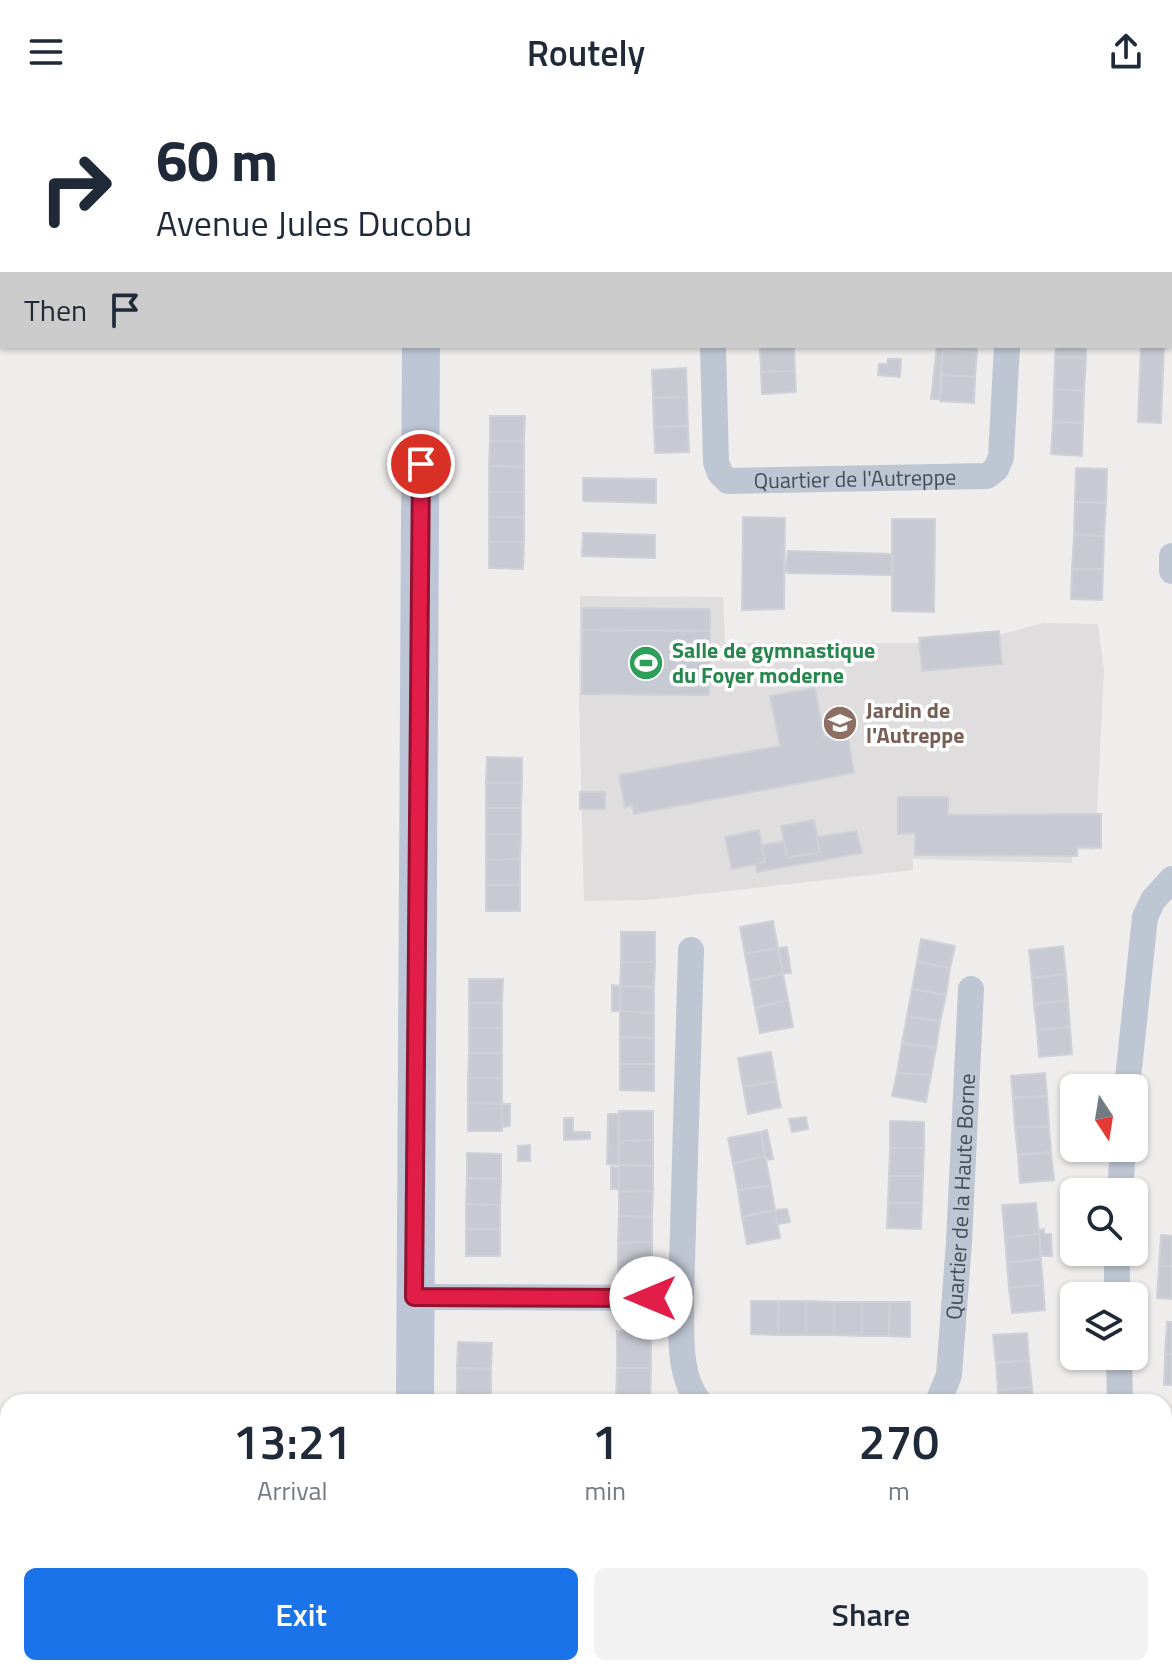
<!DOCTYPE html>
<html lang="en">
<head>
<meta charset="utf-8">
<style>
	:root { --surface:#fff; --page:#f2f2f3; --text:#1f2937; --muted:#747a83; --accent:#1a73e8 }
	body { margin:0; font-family:"Titillium Web",sans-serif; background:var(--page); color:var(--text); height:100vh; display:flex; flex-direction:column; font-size:30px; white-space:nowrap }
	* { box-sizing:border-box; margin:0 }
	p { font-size:26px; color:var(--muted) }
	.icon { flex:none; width:44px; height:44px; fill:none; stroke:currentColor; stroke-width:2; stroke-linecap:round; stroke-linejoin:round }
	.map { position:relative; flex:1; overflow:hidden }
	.panel { position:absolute; left:0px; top:1290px; width:1172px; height:282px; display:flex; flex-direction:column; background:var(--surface); border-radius:24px 24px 0 0; box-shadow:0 2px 6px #0004 }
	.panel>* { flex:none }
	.hud { position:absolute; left:0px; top:0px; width:1172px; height:244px; box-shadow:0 2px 6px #0004; background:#fff; color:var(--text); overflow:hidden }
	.needle { width:52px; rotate:168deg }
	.buttons { position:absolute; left:1060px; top:970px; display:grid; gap:16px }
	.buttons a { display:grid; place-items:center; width:88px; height:88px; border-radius:12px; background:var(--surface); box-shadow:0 2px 6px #0004; font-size:40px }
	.pin { position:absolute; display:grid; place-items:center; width:68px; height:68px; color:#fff; margin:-34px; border:4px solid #fff; border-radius:50%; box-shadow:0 2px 8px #0007 }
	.me { position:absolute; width:88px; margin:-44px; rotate:270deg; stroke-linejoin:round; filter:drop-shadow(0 0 6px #0008) }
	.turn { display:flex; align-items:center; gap:28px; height:168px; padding:0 24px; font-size:36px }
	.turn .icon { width:104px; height:104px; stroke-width:2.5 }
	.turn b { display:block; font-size:56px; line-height:68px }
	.then { display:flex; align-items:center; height:76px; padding:0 24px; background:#0003; gap:16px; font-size:30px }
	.eta { display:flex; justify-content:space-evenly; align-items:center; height:136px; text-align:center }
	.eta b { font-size:48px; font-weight:600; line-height:56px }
	.button { display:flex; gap:16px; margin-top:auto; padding:16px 24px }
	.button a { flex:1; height:92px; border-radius:12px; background:var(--accent); color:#fff; font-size:32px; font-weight:600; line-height:92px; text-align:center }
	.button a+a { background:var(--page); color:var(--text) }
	header { display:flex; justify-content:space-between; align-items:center; height:104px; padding:0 24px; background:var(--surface); font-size:36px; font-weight:600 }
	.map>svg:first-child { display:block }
	.education { fill:#e0ddde }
	.building { fill:#c7cad2; stroke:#cfd1d8; stroke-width:2 }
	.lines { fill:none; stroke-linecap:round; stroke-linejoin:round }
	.street { stroke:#bec6d3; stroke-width:26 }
	.secondary { stroke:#bdc6d7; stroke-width:38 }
	.route-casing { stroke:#92132f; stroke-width:20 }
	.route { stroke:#e11d48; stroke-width:14 }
	.labels { text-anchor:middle; stroke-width:7; stroke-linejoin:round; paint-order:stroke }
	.street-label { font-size:22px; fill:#434d5a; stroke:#fff }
	.leisure-label { font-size:22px; font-weight:bold; fill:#27864d; stroke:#fff; text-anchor:start }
	.education-label { font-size:22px; font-weight:bold; fill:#785e54; stroke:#fff; text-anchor:start }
</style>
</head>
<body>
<header><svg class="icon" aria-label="menu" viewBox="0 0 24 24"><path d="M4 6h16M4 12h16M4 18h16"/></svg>Routely<svg class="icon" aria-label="share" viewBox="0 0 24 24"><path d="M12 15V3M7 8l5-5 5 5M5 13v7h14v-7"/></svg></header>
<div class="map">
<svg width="1172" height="1571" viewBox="0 0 1172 1571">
	<rect width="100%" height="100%" fill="#efecec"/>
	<polygon class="education" points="580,492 723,493 725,539 917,539 991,533 1043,519 1098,520 1104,567 1095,746 1073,745 1072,759 913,755 913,766 649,796 584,797 579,593"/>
	<g class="building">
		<polygon points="760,242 794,242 795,267 761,268"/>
		<polygon points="937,242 943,242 940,295 931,295"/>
		<polygon points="943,242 977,242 977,249 943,246"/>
		<polygon points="1056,242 1086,242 1086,254 1055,253"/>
		<polygon points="1141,242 1164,242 1161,319 1138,318"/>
		<polygon points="943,246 977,249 975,273 941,271"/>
		<polygon points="1055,253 1086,254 1084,287 1054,285"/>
		<polygon points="888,255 901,255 900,273 878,271 879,260 887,260"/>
		<polygon points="686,264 687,293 653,294 652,266"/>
		<polygon points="795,267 796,288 762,290 761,268"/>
		<polygon points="941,271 975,273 974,299 940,297"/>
		<polygon points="1054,285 1084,287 1083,319 1053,318"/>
		<polygon points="687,293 688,322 654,323 653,294"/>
		<polygon points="490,312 525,312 524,337 490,337"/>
		<polygon points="1053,318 1083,319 1082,352 1051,350"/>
		<polygon points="688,322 689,348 655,349 654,323"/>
		<polygon points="490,337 524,337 524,363 489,362"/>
		<polygon points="489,362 524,363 524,388 489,388"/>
		<polygon points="1076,364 1107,365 1106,399 1075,398"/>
		<polygon points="583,374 656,375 656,399 583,397"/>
		<rect x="489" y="388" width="35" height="25"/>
		<polygon points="1075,398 1106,399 1104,432 1074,431"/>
		<rect x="489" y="413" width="35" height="25"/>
		<polygon points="743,413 785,414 784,505 742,506"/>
		<polygon points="892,415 935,415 934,508 892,507"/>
		<polygon points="583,429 655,431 655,454 582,452"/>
		<polygon points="1074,431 1104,432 1103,465 1072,465"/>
		<polygon points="489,438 524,438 523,465 489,464"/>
		<polygon points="788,447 892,450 892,471 788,469 785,467"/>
		<polygon points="1072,465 1103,465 1102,496 1071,495"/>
		<polygon points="582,504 710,505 710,527 582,526"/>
		<polygon points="582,526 710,527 709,591 582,590"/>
		<polygon points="999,527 1002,560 922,567 919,534"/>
		<polygon points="815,584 824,633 847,628 854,669 634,710 632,701 625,704 619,671 780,642 770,592"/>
		<polygon points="487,653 522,654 522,679 486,679"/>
		<polygon points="486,679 522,679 521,704 486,704"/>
		<rect x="580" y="688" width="25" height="17"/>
		<polygon points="898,693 948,693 948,711 1101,710 1101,744 1077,743 1077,752 915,751 915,729 898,730"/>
		<rect x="486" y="704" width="35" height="26"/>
		<polygon points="814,716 820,748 787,754 781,722"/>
		<polygon points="759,726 765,758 732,765 725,733"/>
		<polygon points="856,727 862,749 757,768 756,760 765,758 762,741 784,737 787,754 820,748 817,733"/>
		<polygon points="486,730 521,730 520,755 486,756"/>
		<polygon points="520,755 520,781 486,781 486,756"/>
		<rect x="486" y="781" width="34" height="26"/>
		<polygon points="773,817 778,844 745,850 740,823"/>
		<rect x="621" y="828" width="34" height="30"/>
		<polygon points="921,835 955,842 950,864 917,858"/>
		<polygon points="1063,842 1066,870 1032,874 1029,846"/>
		<polygon points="787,843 791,869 783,870 778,844"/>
		<polygon points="778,844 783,870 750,877 745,850"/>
		<polygon points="621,858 655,858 654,883 620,882"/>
		<polygon points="917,858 950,864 946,891 912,885"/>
		<polygon points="783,870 788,896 755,904 750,877"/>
		<polygon points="1066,870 1068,896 1034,900 1032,874"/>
		<polygon points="469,875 503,875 502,899 469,899"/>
		<polygon points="612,881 620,882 620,907 612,907"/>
		<polygon points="620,882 654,883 654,909 620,907"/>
		<polygon points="912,885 946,891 940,918 907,912"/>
		<polygon points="788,896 793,923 760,929 755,904"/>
		<polygon points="1068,896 1070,923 1037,926 1034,900"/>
		<rect x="469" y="899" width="33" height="25"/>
		<polygon points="620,907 654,909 654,934 620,933"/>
		<polygon points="907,912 940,918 936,944 902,939"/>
		<polygon points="1070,923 1072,950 1039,953 1037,926"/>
		<rect x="469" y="924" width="33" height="25"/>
		<polygon points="620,933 654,934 654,960 620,960"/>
		<polygon points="902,939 936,944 931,971 897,969"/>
		<polygon points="771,948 776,978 743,983 738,954"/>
		<polygon points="469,949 502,949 502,974 468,974"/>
		<polygon points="620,960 654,960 654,987 620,986"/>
		<polygon points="897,969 931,971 926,998 892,992"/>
		<polygon points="1045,969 1047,992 1013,994 1011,972"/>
		<polygon points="468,974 502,974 502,1000 468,999"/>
		<polygon points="776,978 781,1003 748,1010 743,983"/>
		<polygon points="1047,992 1049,1023 1015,1023 1013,994"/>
		<polygon points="468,999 502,1000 502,1027 468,1027"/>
		<polygon points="502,1000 510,1000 510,1022 502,1023"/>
		<polygon points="619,1007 653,1007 653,1036 619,1037"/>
		<polygon points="608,1010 619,1010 619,1061 607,1060"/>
		<polygon points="806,1013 808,1025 792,1028 789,1015"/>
		<polygon points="564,1014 573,1014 573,1028 590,1028 590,1035 564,1036"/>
		<polygon points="890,1017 924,1018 924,1044 890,1044"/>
		<polygon points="1015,1023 1049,1023 1051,1048 1018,1051"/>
		<polygon points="767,1026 773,1055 766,1056 761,1028"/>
		<polygon points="761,1028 765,1052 733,1060 728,1034"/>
		<polygon points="653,1036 653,1062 619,1061 619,1037"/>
		<polygon points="530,1041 530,1057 518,1057 518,1042"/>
		<polygon points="890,1044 924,1044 923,1072 889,1072"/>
		<polygon points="1051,1048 1054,1076 1020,1079 1018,1051"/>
		<polygon points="467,1049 501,1050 501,1075 467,1074"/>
		<polygon points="765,1052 771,1082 738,1086 733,1060"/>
		<polygon points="619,1061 653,1062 653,1087 619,1088"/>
		<polygon points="611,1063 619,1064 619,1085 611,1085"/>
		<polygon points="889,1072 923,1072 922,1099 888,1099"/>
		<polygon points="467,1074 501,1075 500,1101 466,1100"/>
		<polygon points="771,1082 775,1106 742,1113 738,1086"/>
		<polygon points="653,1087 652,1113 619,1112 619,1088"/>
		<polygon points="888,1099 922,1099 921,1125 887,1124"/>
		<polygon points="1036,1099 1039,1130 1005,1134 1002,1101"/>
		<polygon points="466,1100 500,1101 500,1125 466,1125"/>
		<polygon points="787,1105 790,1118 778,1120 775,1106"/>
		<polygon points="775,1106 780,1134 747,1140 742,1113"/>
		<polygon points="619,1112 652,1113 652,1138 618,1139"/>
		<rect x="466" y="1125" width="34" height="27"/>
		<polygon points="1044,1125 1044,1130 1051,1130 1052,1152 1041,1152 1039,1126"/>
		<polygon points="1039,1130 1041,1155 1007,1159 1005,1134"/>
		<polygon points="1161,1131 1172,1132 1172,1162 1159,1162"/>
		<polygon points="652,1138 652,1167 618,1166 618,1139"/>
		<polygon points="1041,1155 1043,1181 1009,1184 1007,1159"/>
		<polygon points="1159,1162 1172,1162 1172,1195 1157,1194"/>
		<polygon points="1043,1181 1045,1206 1012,1209 1009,1184"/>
		<polygon points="751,1197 779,1197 778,1231 751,1230"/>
		<polygon points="779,1197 806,1197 806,1231 778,1231"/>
		<polygon points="806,1197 834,1198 834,1231 806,1231"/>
		<polygon points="834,1198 862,1198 862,1232 834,1231"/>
		<polygon points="862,1198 890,1198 889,1232 862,1232"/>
		<polygon points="890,1198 910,1198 910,1233 889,1232"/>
		<polygon points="1167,1218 1172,1218 1172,1250 1165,1250"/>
		<polygon points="617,1227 651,1228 651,1264 617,1264"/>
		<polygon points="1027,1229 1029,1256 996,1259 993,1231"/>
		<polygon points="458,1238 492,1239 491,1265 457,1264"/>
		<polygon points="1165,1250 1172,1250 1172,1281 1164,1281"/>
		<polygon points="1029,1256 1032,1283 998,1286 996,1259"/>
		<polygon points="457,1264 491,1265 491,1291 457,1291"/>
		<polygon points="617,1264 651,1264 650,1298 616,1298"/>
		<polygon points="1032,1283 1033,1298 999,1298 998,1286"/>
		<rect x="457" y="1291" width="34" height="7"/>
		<polygon points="1164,1329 1172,1330 1172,1359 1164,1359"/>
		<rect x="1164" y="1359" width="8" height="28"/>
		<rect x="341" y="1564" width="38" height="7"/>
		<polygon points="439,1564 480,1564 480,1570 439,1571"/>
		<polygon points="480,1564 527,1564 527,1568 488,1571 447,1571 480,1570"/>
		<polygon points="829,1564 900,1564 901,1571 829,1571"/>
	</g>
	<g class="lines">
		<g class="street">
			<polyline points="706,0 707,2"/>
			<polyline points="1018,2 1018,0"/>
			<path id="s1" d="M713 242 716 358 720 369 728 377 987 372 996 365 1001 353 1007 242"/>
			<polyline points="1172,452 1172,467"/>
			<polyline points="1127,984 1145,813 1153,796 1172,775"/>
			<polyline points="1120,1088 1123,1044"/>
			<polyline points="1117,1192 1117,1148"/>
			<path d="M414 1193 681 1194C682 1228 677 1270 699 1298"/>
			<polyline points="681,1194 691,846"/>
			<polyline points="1119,1252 1120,1298"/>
			<path id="s2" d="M938 1298 949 1271 959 1138 971 885"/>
			<polyline points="1164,1475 1172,1475"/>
			<polyline points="1125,1564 1125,1571"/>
		</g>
		<g class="secondary">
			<polyline points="423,2 423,0"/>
			<polyline points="415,1298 421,242"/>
			<polyline points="416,1564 416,1571"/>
		</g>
	</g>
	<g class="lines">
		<g class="route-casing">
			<polyline id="route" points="421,360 414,1193 651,1194"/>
		</g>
		<use href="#route" class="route"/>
	</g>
	<defs>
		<g id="stadium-disc" transform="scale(1.8)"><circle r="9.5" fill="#2e9e5b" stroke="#fff"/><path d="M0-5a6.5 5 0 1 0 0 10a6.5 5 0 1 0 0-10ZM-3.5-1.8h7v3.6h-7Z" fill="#fff"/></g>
		<g id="school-disc" transform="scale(1.8)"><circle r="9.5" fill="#8d6e63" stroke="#fff"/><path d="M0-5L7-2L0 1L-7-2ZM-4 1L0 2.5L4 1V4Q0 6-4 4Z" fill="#fff"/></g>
	</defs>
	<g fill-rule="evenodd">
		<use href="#stadium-disc" x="646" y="559"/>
		<use href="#school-disc" x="840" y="619"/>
	</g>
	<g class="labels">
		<g class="street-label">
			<text dy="8" stroke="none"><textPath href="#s1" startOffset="266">Quartier de l'Autreppe</textPath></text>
			<text dy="8" stroke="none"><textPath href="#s2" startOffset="208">Quartier de la Haute Borne</textPath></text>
		</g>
		<g class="leisure-label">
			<text x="672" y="554">Salle de gymnastique<tspan x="672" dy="25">du Foyer moderne</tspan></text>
		</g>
		<g class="education-label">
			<text x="866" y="614">Jardin de<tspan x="866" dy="25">l'Autreppe</tspan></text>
		</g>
	</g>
</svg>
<div class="buttons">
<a><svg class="needle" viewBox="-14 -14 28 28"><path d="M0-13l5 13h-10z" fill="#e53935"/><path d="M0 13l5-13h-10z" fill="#747a83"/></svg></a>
<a><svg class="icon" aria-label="search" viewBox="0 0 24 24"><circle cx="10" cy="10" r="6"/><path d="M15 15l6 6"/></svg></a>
<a><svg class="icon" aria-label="layers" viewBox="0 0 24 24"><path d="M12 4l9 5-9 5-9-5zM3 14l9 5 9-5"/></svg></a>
</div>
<div class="pin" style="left:421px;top:360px;background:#d93025"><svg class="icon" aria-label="arrive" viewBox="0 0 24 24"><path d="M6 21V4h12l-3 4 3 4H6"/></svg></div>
<svg class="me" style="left:651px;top:1194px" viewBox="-20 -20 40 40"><circle r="19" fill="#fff"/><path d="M0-13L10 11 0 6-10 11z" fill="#e11d48"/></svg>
<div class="hud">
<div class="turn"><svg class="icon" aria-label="right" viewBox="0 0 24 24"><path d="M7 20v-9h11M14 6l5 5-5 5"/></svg><div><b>60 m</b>Avenue Jules Ducobu</div></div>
<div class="then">Then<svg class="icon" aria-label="arrive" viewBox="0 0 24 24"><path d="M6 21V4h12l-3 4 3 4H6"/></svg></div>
</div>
<section class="panel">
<div class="eta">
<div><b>13:21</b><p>Arrival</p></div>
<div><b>1</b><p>min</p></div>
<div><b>270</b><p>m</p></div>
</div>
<div class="button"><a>Exit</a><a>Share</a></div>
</section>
</div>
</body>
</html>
